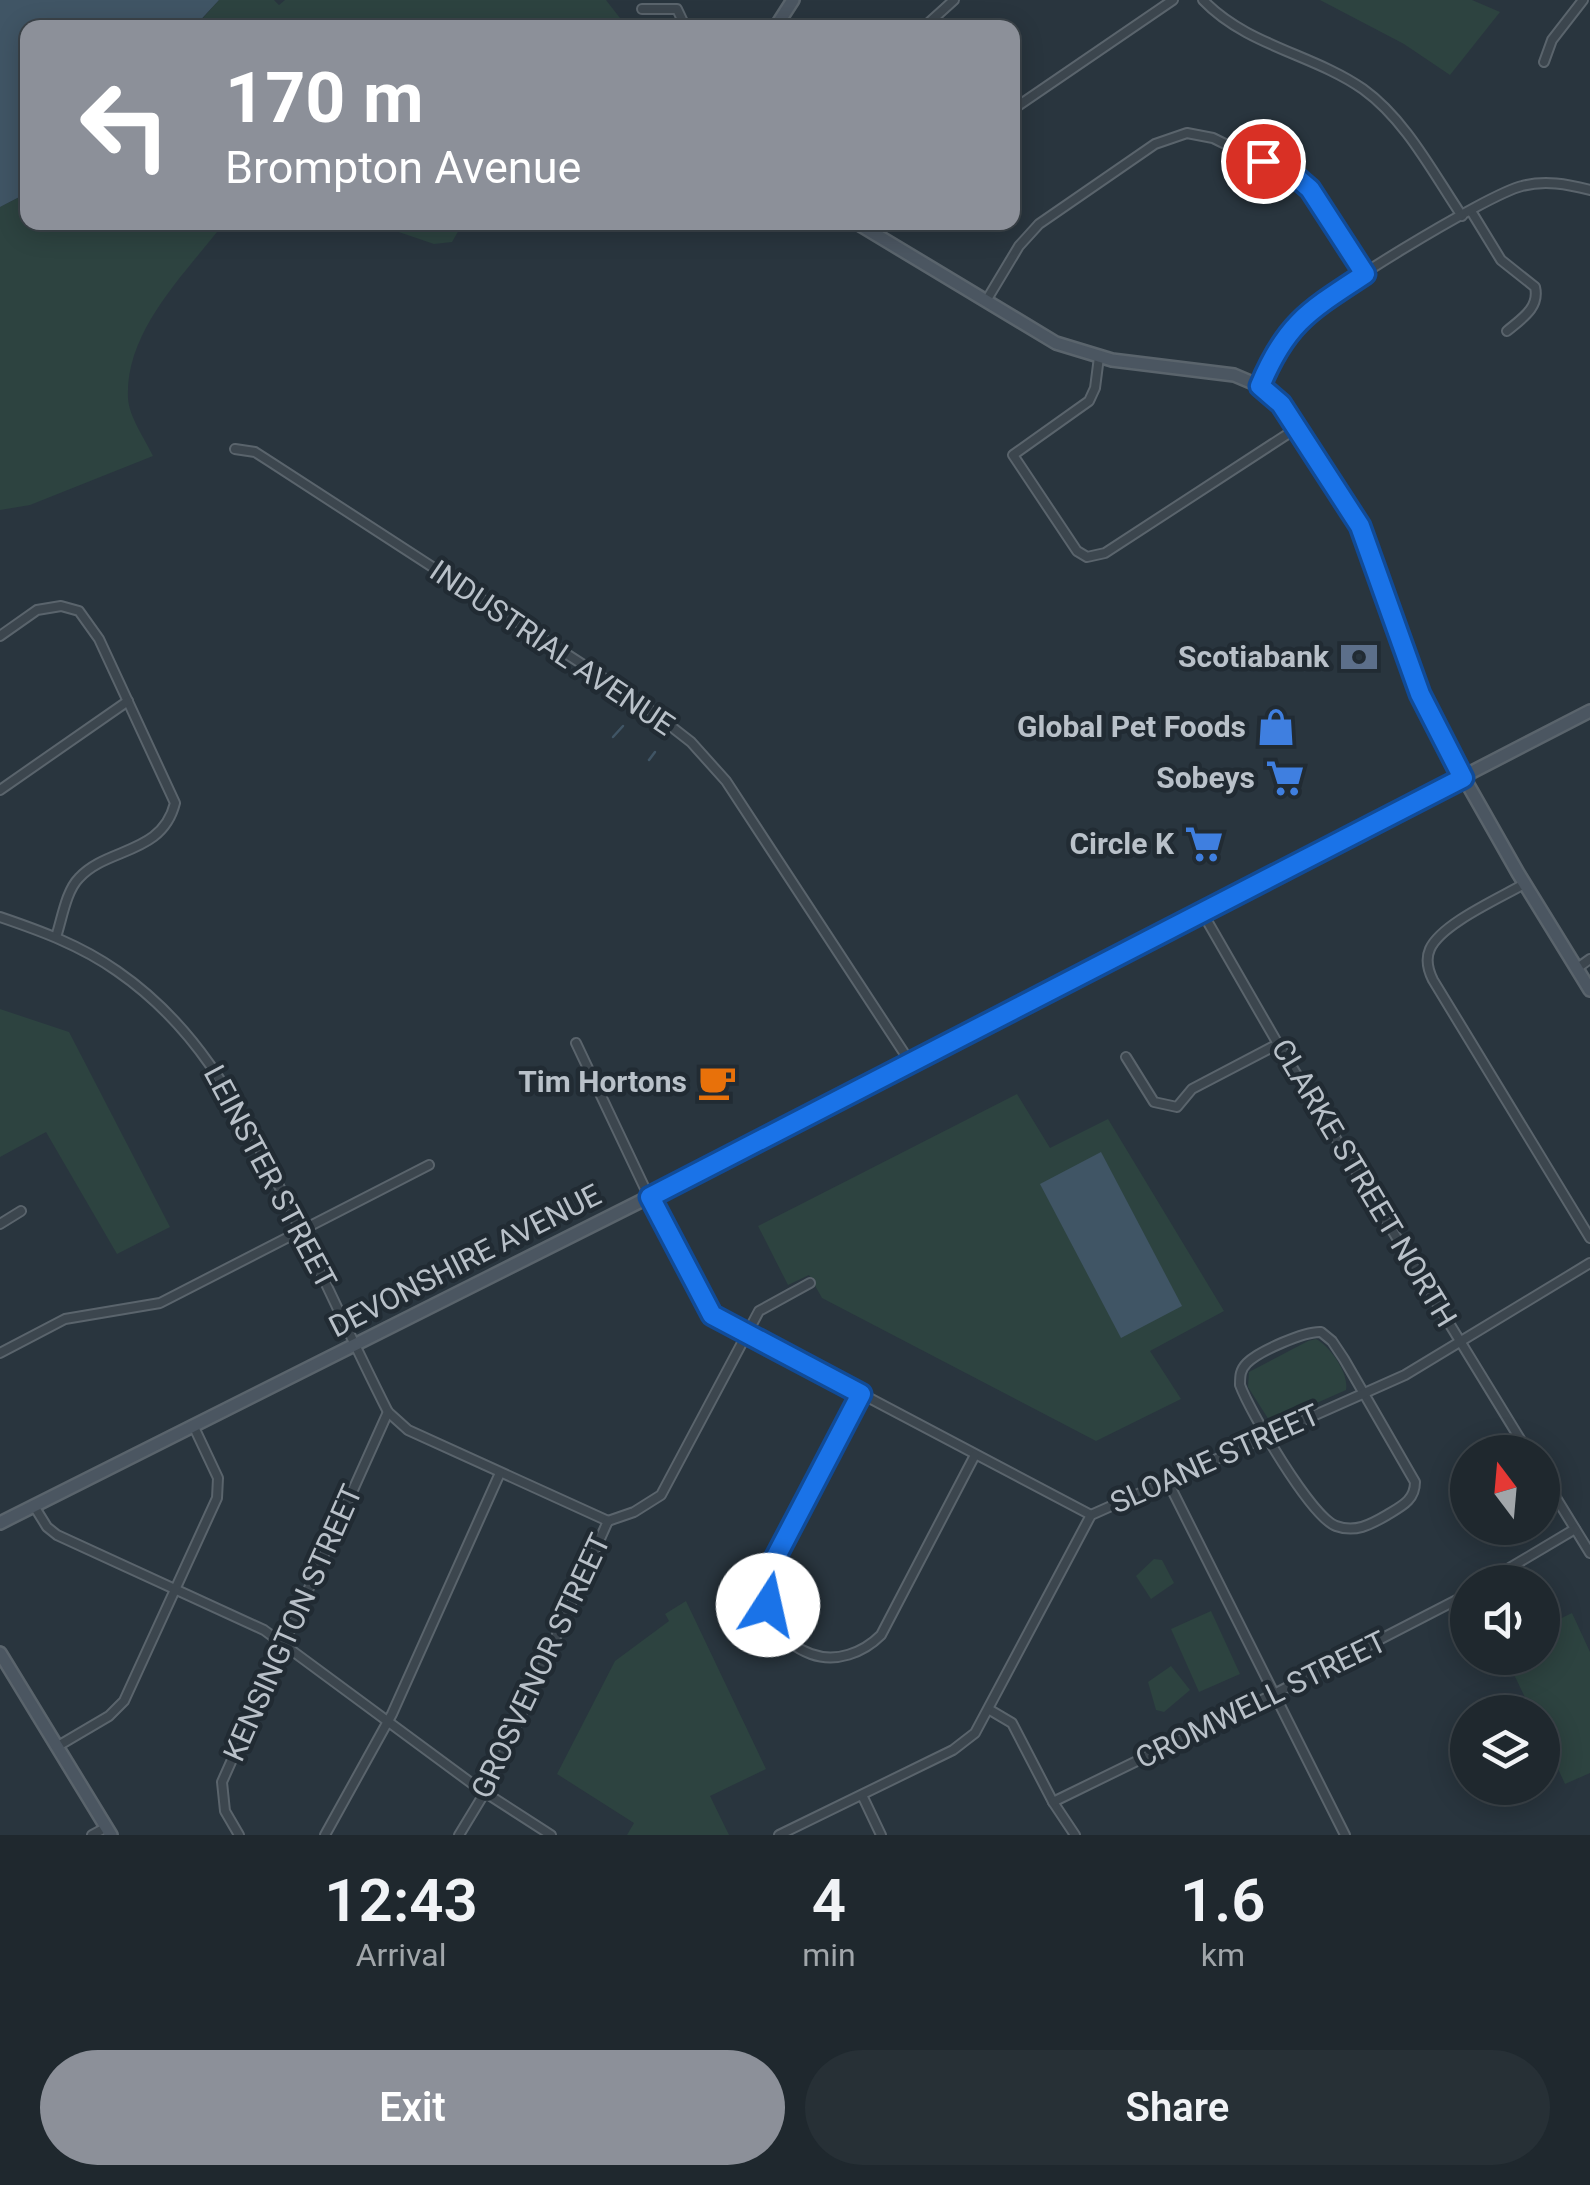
<!DOCTYPE html>
<html lang="en">
<head>
<meta charset="utf-8">
<style>
	:root { --surface:#1f282e; --page:#273036; --text:#f1f3f6; --muted:#a1a6aa; --line:#3c444a; --accent:#8c9099 }
	body { margin:0; font-family:Roboto,sans-serif; background:var(--page); color:var(--text); height:100vh; display:flex; flex-direction:column; font-size:38px; white-space:nowrap }
	* { box-sizing:border-box; margin:0 }
	p { font-size:32px; color:var(--muted) }
	.icon { flex:none; width:55px; height:55px; fill:none; stroke:currentColor; stroke-width:2; stroke-linecap:round; stroke-linejoin:round }
	.map { position:relative; height:1835px; overflow:hidden }
	.side { display:flex; flex-direction:column; background:var(--surface); flex:1 }
	.side>* { flex:none }
	.hud { position:absolute; left:20px; top:20px; width:1000px; height:210px; border-radius:20px; box-shadow:0 5px 25px #0003,0 0 0 2px var(--line); background:#8c9099; color:#fff; overflow:hidden }
	.needle { width:65px; rotate:344deg }
	.controls { position:absolute; left:1450px; top:1435px; display:grid; gap:20px }
	.controls a { display:grid; place-items:center; width:110px; height:110px; border-radius:50%; background:var(--surface); box-shadow:0 5px 25px #0003,0 0 0 2px var(--line); font-size:50px }
	.pin { position:absolute; display:grid; place-items:center; width:85px; height:85px; color:#fff; margin:-42px; border:5px solid #fff; border-radius:50%; box-shadow:0 2px 10px #0007 }
	.me { position:absolute; width:110px; margin:-55px; rotate:10deg; stroke-linejoin:round; filter:drop-shadow(0 0 8px #0008) }
	.turn { display:flex; align-items:center; gap:35px; height:210px; padding:0 40px; font-size:45px }
	.turn .icon { width:130px; height:130px; stroke-width:2.5 }
	.turn b { display:block; font-size:70px; line-height:85px }
	.eta { display:flex; justify-content:space-evenly; align-items:center; height:170px; text-align:center }
	.eta b { font-size:60px; font-weight:600; line-height:70px }
	.cta { display:flex; gap:20px; margin-top:auto; padding:20px 40px }
	.cta a { flex:1; height:115px; border-radius:60px; background:var(--accent); color:#fff; font-size:40px; font-weight:600; line-height:115px; text-align:center }
	.cta a+a { background:var(--page); color:var(--text) }
	.map>svg:first-child { display:block }
	.green { fill:#2d4340 }
	.water { fill:#405565 }
	.lines { fill:none; stroke-linecap:round; stroke-linejoin:round }
	.stream { stroke:#405565; stroke-width:2.5 }
	.minor-casing { stroke:#5a646c; stroke-width:12 }
	.secondary-casing { stroke:#5a646c; stroke-width:16 }
	.minor { stroke:#3c464e; stroke-width:8 }
	.secondary { stroke:#4b5661; stroke-width:11 }
	.route-casing { stroke:#114b97; stroke-width:25 }
	.route { stroke:#1a73e8; stroke-width:18 }
	.labels { text-anchor:middle; stroke-width:9; stroke-linejoin:round; paint-order:stroke }
	.street-label { font-size:30px; fill:#b9c1c9; stroke:#212b33 }
	.poi-label { font-size:30px; font-weight:bold; fill:#b9c1c9; stroke:#212b33; text-anchor:end }
</style>
</head>
<body>
<div class="map">
<svg width="1590" height="1835" viewBox="0 0 1590 1835">
	<rect width="100%" height="100%" fill="#29353e"/>
	<g class="green">
		<polygon points="219,0 274,0 279,5 285,0 606,0 627,27 194,28"/>
		<polygon points="1320,0 1472,0 1500,12 1450,75 1404,44"/>
		<path d="M27 193 28 222 224 223C186 273 125 330 128 398 129 417 145 439 153 456L30 505 0 510V207Z"/>
		<polygon points="372,223 463,223 452,242 434,244"/>
		<polygon points="0,1009 69,1032 170,1227 117,1254 46,1132 0,1157"/>
		<polygon points="1017,1094 1050,1148 1108,1119 1224,1311 1150,1351 1181,1399 1096,1441 822,1298 809,1275 788,1285 758,1226"/>
		<path d="M1316 1339C1331 1347 1349 1374 1346 1390L1276 1421 1269 1420 1248 1387 1249 1372 1308 1341Z"/>
		<polygon points="1154,1559 1162,1560 1174,1583 1151,1599 1136,1576"/>
		<polygon points="686,1601 766,1769 710,1796 729,1835 627,1835 634,1823 557,1774 615,1661 669,1621 665,1614"/>
		<polygon points="1211,1611 1240,1674 1199,1692 1171,1629"/>
		<polygon points="1572,1613 1590,1652 1590,1773 1565,1784 1543,1736 1542,1712 1532,1712 1506,1658 1542,1658 1543,1627"/>
		<polygon points="1171,1666 1190,1690 1164,1712 1156,1710 1148,1682"/>
	</g>
	<g class="water">
		<polygon points="0,0 219,0 194,27 28,28 27,193 0,207"/>
		<polygon points="1101,1152 1182,1306 1121,1338 1040,1184"/>
	</g>
	<g class="lines">
		<g class="stream">
			<polyline points="613,737 623,726"/>
			<polyline points="649,760 655,752"/>
		</g>
		<g class="minor-casing">
			<g id="minor">
				<path d="M1203 0C1247 46 1313 54 1363 89 1406 120 1433 173 1462 216"/>
				<polyline points="642,9 677,9 686,28"/>
				<polyline points="923,28 954,0"/>
				<polyline points="1544,62 1552,40 1583,0"/>
				<polyline points="1012,110 1173,0"/>
				<path d="M1471 211 1501 260 1535 287C1540 308 1521 319 1507 331"/>
				<polyline points="986,301 1019,246 1039,224 1155,144 1187,133 1213,138 1302,182 1318,199 1365,274"/>
				<polyline points="1099,357 1095,388 1089,401 1013,455 1077,551 1087,557 1105,553 1297,428"/>
				<path d="M1260 386C1268 365 1278 344 1293 326 1315 299 1488 194 1522 186 1545 180 1567 184 1590 190"/>
				<polyline points="235,449 255,452 269,461 636,699 691,742 726,781 910,1062"/>
				<path d="M0 636 37 610 61 606 79 611 99 639 175 803C162 855 107 847 79 878 66 891 62 919 56 937"/>
				<polyline points="0,790 128,701"/>
				<path d="M1524 884C1500 898 1441 924 1430 949 1425 960 1428 970 1433 980L1590 1238"/>
				<polyline points="1202,912 1278,1044 1528,1452"/>
				<path d="M0 917C41 931 80 945 117 971 198 1027 235 1101 279 1186 316 1261 350 1337 388 1412L408 1430 608 1521"/>
				<polyline points="1576,969 1590,959"/>
				<polyline points="576,1043 649,1197 712,1315 1091,1515"/>
				<polyline points="1126,1057 1154,1102 1177,1107 1192,1089 1278,1044"/>
				<polyline points="0,1224 21,1211"/>
				<path d="M1321 1332 1332 1341 1344 1359 1415 1482C1415 1500 1402 1506 1387 1515 1370 1525 1355 1533 1336 1526 1311 1517 1250 1412 1240 1385 1240 1376 1240 1370 1247 1363 1259 1351 1305 1331 1321 1332Z"/>
				<polyline points="0,1353 65,1319 160,1303 429,1165"/>
				<path d="M861 1395C837 1438 815 1481 793 1525 784 1543 770 1561 767 1581 761 1613 781 1643 811 1654 836 1663 863 1653 881 1635L975 1455"/>
				<polyline points="1542,1475 1590,1553"/>
				<polyline points="1167,1480 1345,1835"/>
				<polyline points="34,1506 47,1527 57,1535 264,1630 478,1788 551,1835"/>
				<polyline points="608,1521 634,1512 661,1495 759,1311 810,1283"/>
				<polyline points="1486,1582 1575,1529"/>
				<polyline points="990,1710 1012,1723 1053,1802 1075,1835"/>
				<polyline points="58,1746 109,1716 124,1701 217,1498 218,1478 193,1425"/>
				<polyline points="862,1795 881,1835"/>
				<polyline points="1053,1802 1276,1693 1468,1594"/>
				<polyline points="92,1835 107,1827"/>
				<polyline points="239,1835 225,1811 222,1782 388,1412"/>
				<polyline points="325,1835 392,1714 500,1473"/>
				<polyline points="459,1835 490,1784 608,1521"/>
				<polyline points="779,1835 953,1750 975,1733 1091,1515 1405,1375 1590,1263"/>
			</g>
		</g>
		<g class="secondary-casing">
			<g id="secondary">
				<polyline points="775,28 793,0"/>
				<polyline points="855,222 1056,343 1112,360 1234,375 1260,386 1278,401 1360,525 1429,716 1518,873 1590,990"/>
				<polyline points="0,1523 649,1197 1590,711"/>
				<polyline points="0,1653 111,1835"/>
			</g>
		</g>
		<use href="#minor" class="minor"/>
		<use href="#secondary" class="secondary"/>
	</g>
	<g class="lines">
		<g class="route-casing">
			<path id="route" d="M768 1605 766 1590 770 1568 861 1394 712 1315 650 1197 1463 778 1420 694 1360 526 1281 404 1260 386C1286 323 1310 310 1365 274L1310 189 1296 177 1263 161"/>
		</g>
		<use href="#route" class="route"/>
	</g>
	<defs>
		<g id="bank-bare" transform="scale(3)"><path d="M-6-4H6V4H-6ZM0-2.3a2.3 2.3 0 1 0 0 4.6a2.3 2.3 0 1 0 0-4.6Z" fill="#5c6f8a" stroke="#212b33" stroke-width="2.5" paint-order="stroke"/></g>
		<g id="shop-bare" transform="scale(3)"><path d="M-5-2.5h2.3a2.7 3.5 0 0 1 5.4 0H5L5.5 6h-11ZM-1.5-2.5h3a1.5 2.3 0 0 0-3 0Z" fill="#3f7fe0" stroke="#212b33" stroke-width="2.5" paint-order="stroke"/></g>
		<g id="supermarket-bare" transform="scale(3)"><path d="M-6-5.5h2.5l.6 2H6L4.5 2H-2.5L-4.4-4H-6ZM-1.5 3.2a1.3 1.3 0 1 0 .1 0ZM3 3.2a1.3 1.3 0 1 0 .1 0Z" fill="#3f7fe0" stroke="#212b33" stroke-width="2.5" paint-order="stroke"/></g>
		<g id="cafe-bare" transform="scale(3)"><path d="M-5.5-4.5H6V0H3Q3 3.5 0 3.5H-2.5Q-5.5 3.5-5.5 0ZM3-3.2v2h1.7v-2ZM-6 4.5H4V6H-6Z" fill="#e8710a" stroke="#212b33" stroke-width="2.5" paint-order="stroke"/></g>
	</defs>
	<g fill-rule="evenodd">
		<use href="#bank-bare" x="1359" y="657"/>
		<use href="#shop-bare" x="1276" y="727"/>
		<use href="#supermarket-bare" x="1285" y="778"/>
		<use href="#supermarket-bare" x="1204" y="844"/>
		<use href="#cafe-bare" x="717" y="1082"/>
	</g>
	<g class="labels">
		<g class="street-label">
			<text transform="translate(552 648) rotate(34)" y="10">INDUSTRIAL AVENUE</text>
			<text transform="translate(270 1177) rotate(62)" y="10">LEINSTER STREET</text>
			<text transform="translate(1364 1183) rotate(59)" y="10">CLARKE STREET NORTH</text>
			<text transform="translate(465 1261) rotate(-27)" y="10">DEVONSHIRE AVENUE</text>
			<text transform="translate(1215 1459) rotate(-24)" y="10">SLOANE STREET</text>
			<text transform="translate(293 1623) rotate(-66)" y="10">KENSINGTON STREET</text>
			<text transform="translate(541 1666) rotate(-65)" y="10">GROSVENOR STREET</text>
			<text transform="translate(1261 1700) rotate(-26)" y="10">CROMWELL STREET</text>
		</g>
		<g class="poi-label">
			<text x="1329" y="667">Scotiabank</text>
			<text x="1246" y="737">Global Pet Foods</text>
			<text x="1255" y="788">Sobeys</text>
			<text x="1174" y="854">Circle K</text>
			<text x="687" y="1092">Tim Hortons</text>
		</g>
	</g>
</svg>
<div class="controls">
<a><svg class="needle" viewBox="-14 -14 28 28"><path d="M0-13l5 13h-10z" fill="#e53935"/><path d="M0 13l5-13h-10z" fill="#a1a6aa"/></svg></a>
<a><svg class="icon" aria-label="sound" viewBox="0 0 24 24"><path d="M4 9h4l5-4v14l-5-4H4zM17 9q2 3 0 6"/></svg></a>
<a><svg class="icon" aria-label="layers" viewBox="0 0 24 24"><path d="M12 4l9 5-9 5-9-5zM3 14l9 5 9-5"/></svg></a>
</div>
<div class="pin" style="left:1263px;top:161px;background:#d93025"><svg class="icon" aria-label="arrive" viewBox="0 0 24 24"><path d="M6 21V4h12l-3 4 3 4H6"/></svg></div>
<svg class="me" style="left:768px;top:1605px" viewBox="-20 -20 40 40"><circle r="19" fill="#fff"/><path d="M0-13L10 11 0 6-10 11z" fill="#1a73e8"/></svg>
<div class="hud">
<div class="turn"><svg class="icon" aria-label="left" viewBox="0 0 24 24"><path d="M17 20v-9H6M10 6l-5 5 5 5"/></svg><div><b>170 m</b>Brompton Avenue</div></div>
</div>
</div>
<section class="side">
<div class="eta">
<div><b>12:43</b><p>Arrival</p></div>
<div><b>4</b><p>min</p></div>
<div><b>1.6</b><p>km</p></div>
</div>
<div class="cta"><a>Exit</a><a>Share</a></div>
</section>
</body>
</html>
